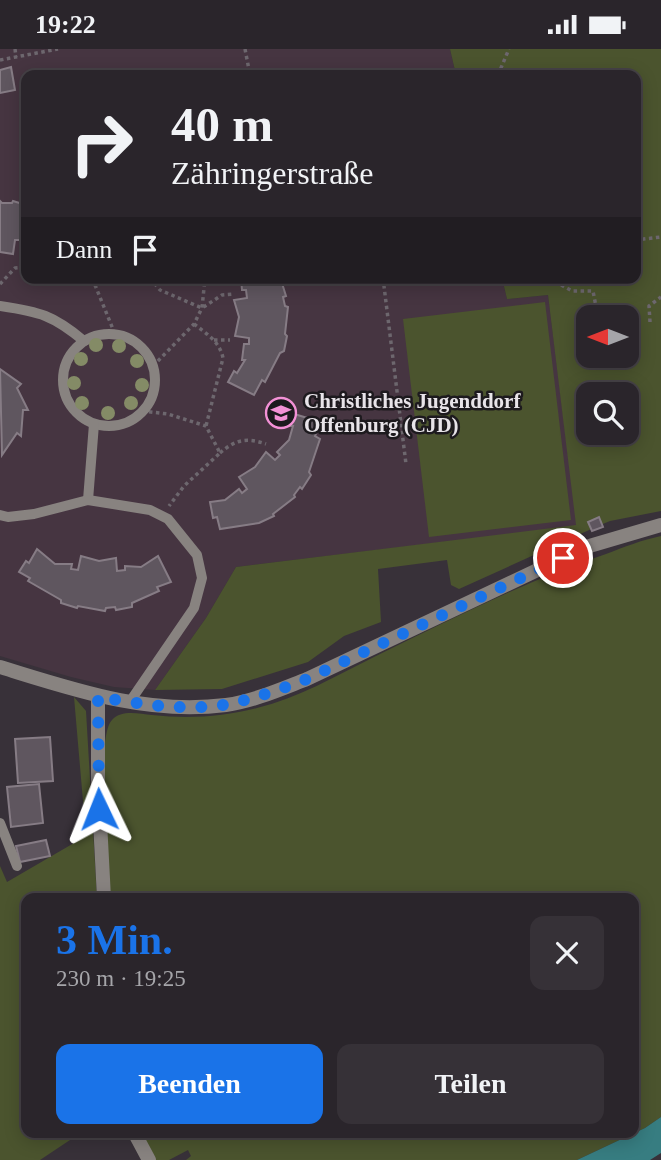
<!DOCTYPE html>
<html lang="de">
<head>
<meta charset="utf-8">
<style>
	:root { --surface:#2a252b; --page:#363137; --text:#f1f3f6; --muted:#a5a5a9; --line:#464247; --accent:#1a73e8 }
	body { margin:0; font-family:"Times New Roman",serif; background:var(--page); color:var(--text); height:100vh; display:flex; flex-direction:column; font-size:26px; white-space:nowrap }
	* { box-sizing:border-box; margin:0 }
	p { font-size:23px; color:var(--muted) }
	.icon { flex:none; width:38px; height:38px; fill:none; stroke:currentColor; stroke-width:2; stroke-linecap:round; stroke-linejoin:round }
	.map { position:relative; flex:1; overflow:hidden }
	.details { position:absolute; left:21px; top:844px; width:618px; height:245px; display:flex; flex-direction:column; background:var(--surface); border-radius:14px; box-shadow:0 4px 18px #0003,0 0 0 2px var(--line) }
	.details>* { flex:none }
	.guide { position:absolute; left:21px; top:21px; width:620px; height:214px; border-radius:14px; box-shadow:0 4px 18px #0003,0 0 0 2px var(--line); background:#2a252b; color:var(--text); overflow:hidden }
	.needle { width:46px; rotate:270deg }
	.controls { position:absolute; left:576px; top:256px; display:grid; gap:14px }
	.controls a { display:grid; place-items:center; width:63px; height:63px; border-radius:14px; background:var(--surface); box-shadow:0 4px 18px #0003,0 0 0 2px var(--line); font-size:35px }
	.pin { position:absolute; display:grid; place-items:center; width:60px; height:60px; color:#fff; margin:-30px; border:4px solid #fff; border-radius:50%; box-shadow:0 2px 7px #0007 }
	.me { position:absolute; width:77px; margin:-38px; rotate:358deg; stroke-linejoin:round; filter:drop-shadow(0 0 5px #0008) }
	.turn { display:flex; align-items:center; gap:24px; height:147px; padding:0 35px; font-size:32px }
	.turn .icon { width:91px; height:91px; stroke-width:2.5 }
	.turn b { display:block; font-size:49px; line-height:60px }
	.then { display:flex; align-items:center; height:66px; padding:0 35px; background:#0003; gap:14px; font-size:26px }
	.round { display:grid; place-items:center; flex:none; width:74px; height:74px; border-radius:14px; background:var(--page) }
	.summary { display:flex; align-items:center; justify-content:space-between; height:119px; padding:0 35px }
	h1 { font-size:42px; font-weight:700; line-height:52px; color:var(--accent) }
	.button { display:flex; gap:14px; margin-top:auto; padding:14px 35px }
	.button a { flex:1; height:80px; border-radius:14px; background:var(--accent); color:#fff; font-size:28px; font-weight:700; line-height:80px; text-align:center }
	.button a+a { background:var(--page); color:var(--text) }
	.status { display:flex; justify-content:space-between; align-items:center; height:49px; padding:0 35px; background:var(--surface); direction:ltr }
	.status svg { height:19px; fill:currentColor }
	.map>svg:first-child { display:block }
	.education { fill:#463541 }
	.green { fill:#4b542e; fill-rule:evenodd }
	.water { fill:#377d81 }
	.building { fill:#5f565f; stroke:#867c85; stroke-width:2 }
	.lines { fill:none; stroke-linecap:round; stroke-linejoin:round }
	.path { stroke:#6d676e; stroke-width:3.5; stroke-dasharray:3.5 3.5; stroke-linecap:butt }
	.lane { stroke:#888380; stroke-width:10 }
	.street { stroke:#888380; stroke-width:14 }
	.tree { fill:#848b66 }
	.route { stroke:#1a73e8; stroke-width:12; stroke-dasharray:0 21.6 }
	.labels { text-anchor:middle; stroke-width:5; stroke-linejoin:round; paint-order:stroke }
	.poi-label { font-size:21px; font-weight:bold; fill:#e8e4e9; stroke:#1d1a1e; text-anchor:start }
</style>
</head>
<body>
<div class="status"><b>19:22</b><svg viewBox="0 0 49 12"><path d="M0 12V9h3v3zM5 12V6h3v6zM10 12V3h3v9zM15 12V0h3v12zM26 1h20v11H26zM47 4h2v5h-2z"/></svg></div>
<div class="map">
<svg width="661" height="1111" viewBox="0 0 661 1111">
	<rect width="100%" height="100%" fill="#383139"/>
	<polygon class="education" points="0,0 450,0 456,26 26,26 26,229 502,229 507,250 548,246 577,477 236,518 206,569 155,641 114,638 71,628 0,607"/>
	<g class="green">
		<path d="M450 0H661V462L610 472 598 477 459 540 451 536 447 511 378 520 381 573 344 587 308 613 222 640 155 641 206 569 236 518 576 476 548 246 507 250 502 229H635V26H456ZM588 268H626V306H588ZM588 345H626V383H588Z"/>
		<polygon points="545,253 571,471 429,488 403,270"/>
		<path d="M661 487V1068L645 1079 577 1111H186L191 1107 188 1101 169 1111H154L138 1083H634V849H110C108 819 95 688 112 671 122 660 139 665 152 666 187 670 223 668 257 659 298 649 336 627 374 608 450 571 525 532 606 505 624 498 642 491 661 487Z"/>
		<polygon points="74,648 86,662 97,849 26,849 26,1083 82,1083 40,1111 0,1111 0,817 7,833 86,787"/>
	</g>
	<polygon class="water" points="661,1068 661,1104 650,1111 577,1111 645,1079"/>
	<g class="building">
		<polygon points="11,18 15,41 0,44 0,21"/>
		<polygon points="0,152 2,154 12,154 13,152 26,156 26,196 21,196 21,191 15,191 13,205 0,203"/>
		<polygon points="241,229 281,231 286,247 283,248 285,257 288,258 285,285 287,287 284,302 280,304 265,333 262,331 254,346 228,333 234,322 237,324 245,311 242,311 244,295 249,295 249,289 235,287 239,268 234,251 247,249 246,241 242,241"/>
		<polygon points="0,320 21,335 17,339 28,361 23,361 21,387 17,384 2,406"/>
		<polygon points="294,365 321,373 315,387 320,390 309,423 311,426 302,440 300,438 294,446 295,448 273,465 274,467 259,474 220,480 217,468 213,469 210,453 225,451 239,440 242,444 247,440 239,428 255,418 266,403 275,411 280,406 277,403 289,391 293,377 290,377"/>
		<polygon points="599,468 603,478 592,482 588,473"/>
		<polygon points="37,500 55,515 72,515 71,520 78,521 81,507 99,512 116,509 117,522 125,521 125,517 141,518 158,507 171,533 157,538 159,542 132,554 132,558 116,561 115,558 106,559 105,562 78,557 77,559 61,554 61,551 28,532 30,529 19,523 26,512 29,514"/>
		<polygon points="50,688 53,732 18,734 15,690"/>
		<polygon points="39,735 43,774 11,778 7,738"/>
		<polygon points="46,791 50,807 20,813 16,797"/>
	</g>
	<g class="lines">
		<g class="path">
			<polyline points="15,0 16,8"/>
			<polyline points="245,0 250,26"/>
			<polyline points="0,11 58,0"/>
			<polyline points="498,26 509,0"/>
			<polyline points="635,191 661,188"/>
			<polyline points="96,229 95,236 115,285"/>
			<polyline points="150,229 160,241 202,259 222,246 234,245"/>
			<polyline points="383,229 406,415"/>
			<polyline points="549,229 572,242 593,242 598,268"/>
			<polyline points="0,235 15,219 26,218"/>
			<polyline points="650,273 649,257 661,248"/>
			<path d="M194 275C207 285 220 293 223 309L206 377"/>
			<polyline points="214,291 230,291"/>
			<polyline points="153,317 194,275 202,259 205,229"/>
			<polyline points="142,362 168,365 206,377 220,404 184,437 169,457"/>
			<path d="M220 404C235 391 246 388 266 395"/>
		</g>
		<g class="lane">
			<path d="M0 257C40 263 53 266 84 292"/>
			<circle cx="109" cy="331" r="46"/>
			<polyline points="88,451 94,375"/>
			<polyline points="0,466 8,468 34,465 88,451 150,461 168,470 197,506 202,529 194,559 129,654"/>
			<polyline points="0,774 17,817"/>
		</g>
		<g class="street">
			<path d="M0 618C75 641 146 666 226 656 254 652 281 640 307 630L586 498 661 476"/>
			<polyline points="98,648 98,734 104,849"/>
			<polyline points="134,1083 149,1111"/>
		</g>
	</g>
	<g class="tree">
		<circle cx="96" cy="296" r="7"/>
		<circle cx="119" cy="297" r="7"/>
		<circle cx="81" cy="310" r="7"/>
		<circle cx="137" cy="312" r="7"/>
		<circle cx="74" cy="334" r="7"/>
		<circle cx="142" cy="336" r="7"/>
		<circle cx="82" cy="354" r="7"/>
		<circle cx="131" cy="354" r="7"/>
		<circle cx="108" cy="364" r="7"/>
	</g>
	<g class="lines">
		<path class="route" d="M99 760 98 648C139 655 188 663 229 655 256 649 282 640 307 630L563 509"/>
	</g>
	<defs>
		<g id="university-ring" transform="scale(1.575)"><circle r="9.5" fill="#1d1a1e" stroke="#f391d6" stroke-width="1.5"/><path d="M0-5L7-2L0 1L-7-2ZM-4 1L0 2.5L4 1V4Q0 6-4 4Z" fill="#f391d6"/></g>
	</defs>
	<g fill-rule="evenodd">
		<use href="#university-ring" x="281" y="364"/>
	</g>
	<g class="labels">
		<g class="poi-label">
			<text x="304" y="359">Christliches Jugenddorf<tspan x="304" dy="24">Offenburg (CJD)</tspan></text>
		</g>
	</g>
</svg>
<div class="controls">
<a><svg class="needle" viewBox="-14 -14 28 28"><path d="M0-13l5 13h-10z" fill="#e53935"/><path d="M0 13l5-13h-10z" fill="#a5a5a9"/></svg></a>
<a><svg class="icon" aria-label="search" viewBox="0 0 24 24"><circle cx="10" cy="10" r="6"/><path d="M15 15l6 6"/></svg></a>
</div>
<div class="pin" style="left:563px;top:509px;background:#d93025"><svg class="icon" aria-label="arrive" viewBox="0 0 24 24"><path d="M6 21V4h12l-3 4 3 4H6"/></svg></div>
<svg class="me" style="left:99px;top:760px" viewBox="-20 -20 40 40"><path d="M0-17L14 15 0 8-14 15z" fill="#1a73e8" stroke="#fff" stroke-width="4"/></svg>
<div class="guide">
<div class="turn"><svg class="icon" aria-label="right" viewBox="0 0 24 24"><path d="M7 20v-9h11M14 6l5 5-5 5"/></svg><div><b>40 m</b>Zähringerstraße</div></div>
<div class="then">Dann<svg class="icon" aria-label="arrive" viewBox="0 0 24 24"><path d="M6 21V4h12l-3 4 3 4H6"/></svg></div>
</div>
<section class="details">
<div class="summary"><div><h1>3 Min.</h1><p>230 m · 19:25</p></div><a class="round"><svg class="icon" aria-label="close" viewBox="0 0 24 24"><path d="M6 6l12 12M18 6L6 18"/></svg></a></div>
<div class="button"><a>Beenden</a><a>Teilen</a></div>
</section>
</div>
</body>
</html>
